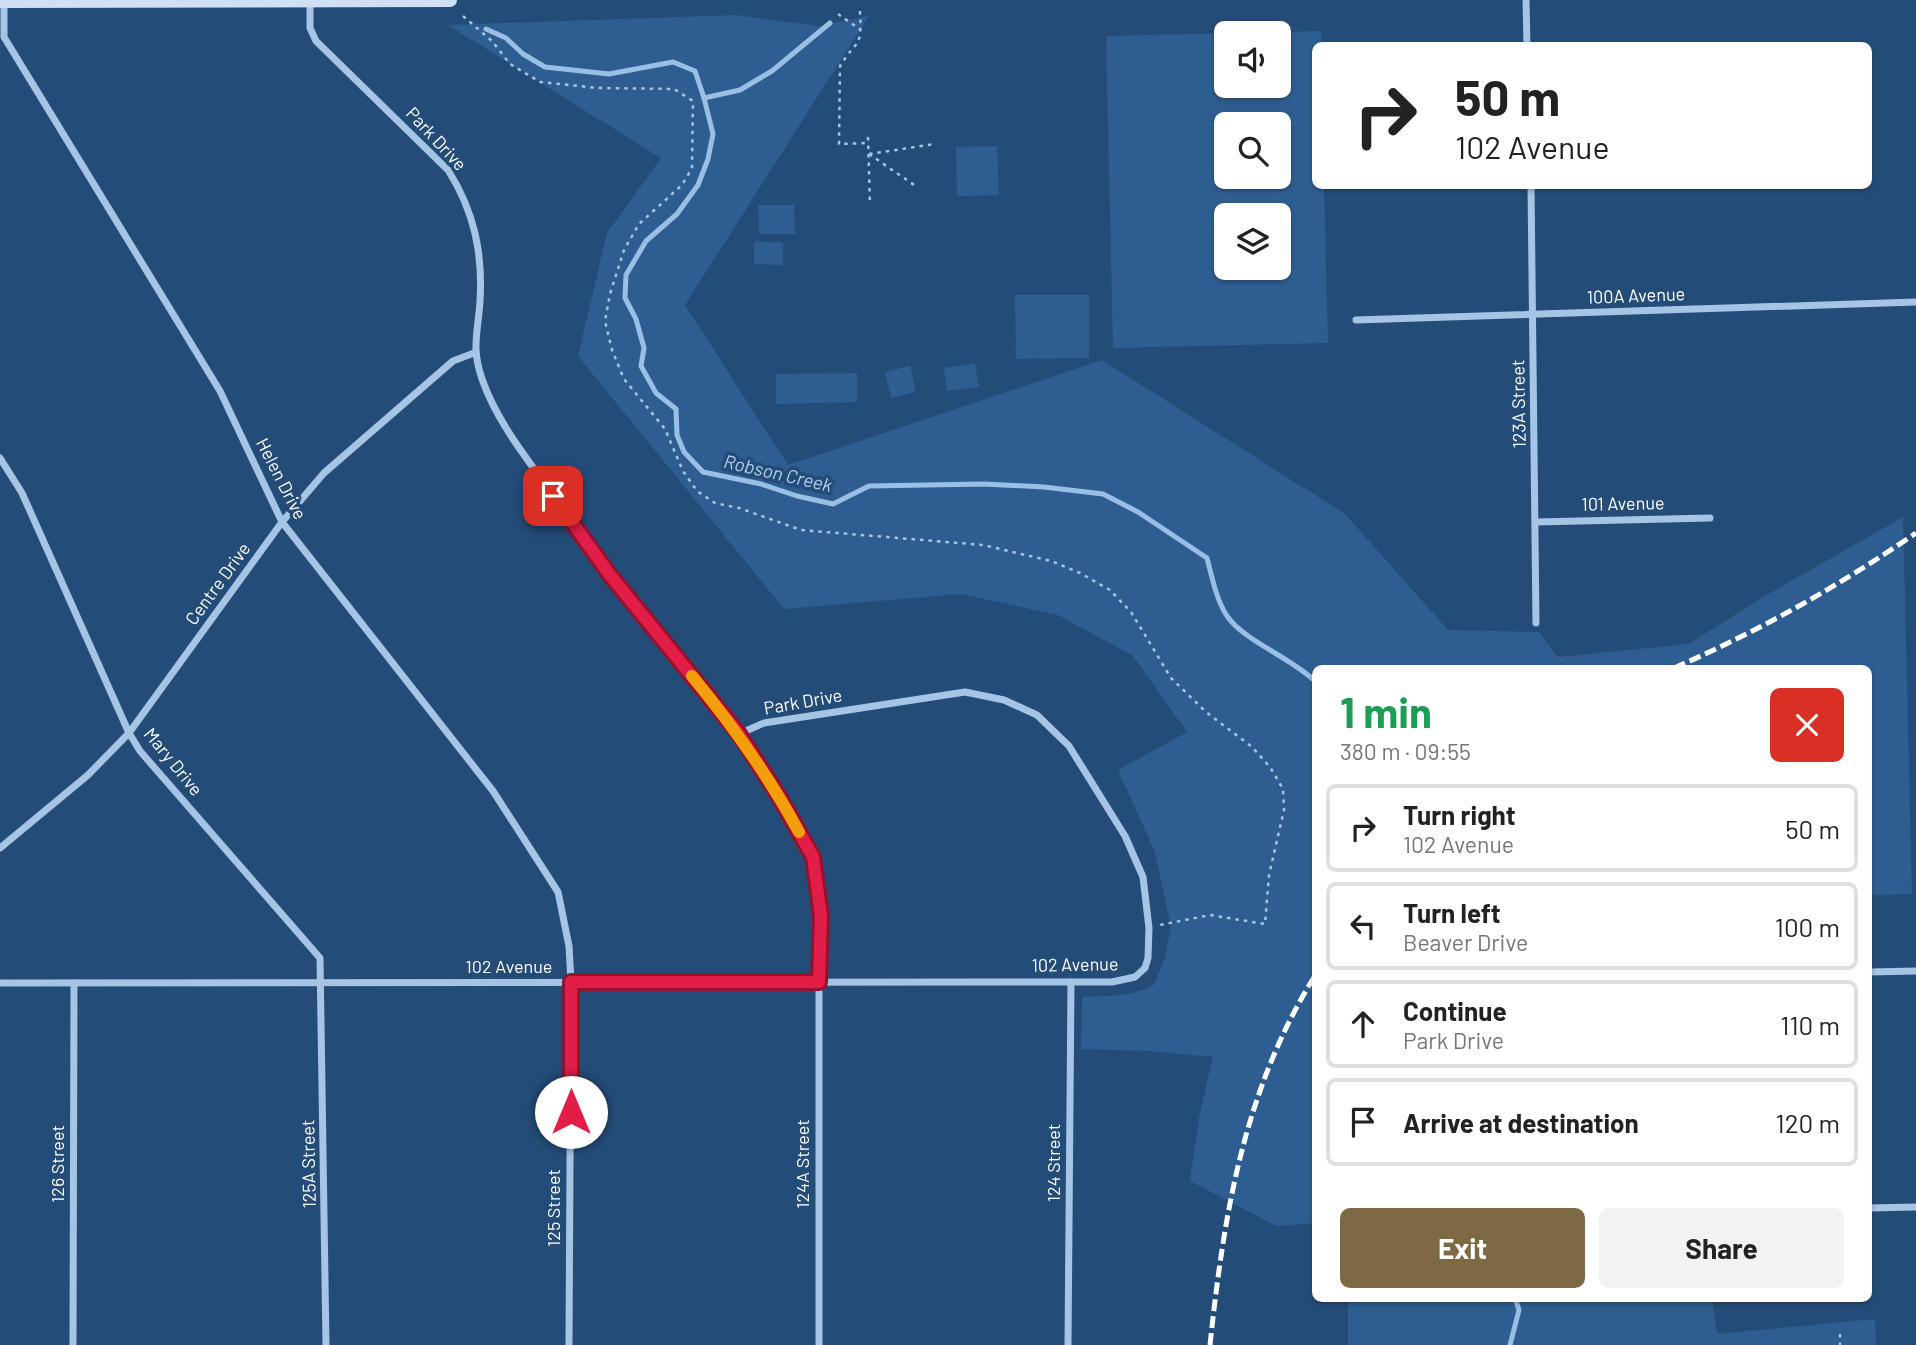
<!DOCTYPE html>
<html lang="en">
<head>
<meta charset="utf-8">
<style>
	:root { --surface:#fff; --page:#f2f2f2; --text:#222; --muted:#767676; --line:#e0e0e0; --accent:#7e6a42 }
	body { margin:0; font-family:Barlow,sans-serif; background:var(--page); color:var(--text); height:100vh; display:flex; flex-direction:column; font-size:26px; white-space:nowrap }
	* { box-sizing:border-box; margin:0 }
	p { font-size:23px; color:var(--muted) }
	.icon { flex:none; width:38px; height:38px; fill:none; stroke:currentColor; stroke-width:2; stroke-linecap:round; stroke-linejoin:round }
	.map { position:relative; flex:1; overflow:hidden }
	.panel { position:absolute; left:1312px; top:665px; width:560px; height:637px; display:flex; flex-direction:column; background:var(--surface); border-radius:10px; box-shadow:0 2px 5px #0004 }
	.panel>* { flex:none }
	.hud { position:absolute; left:1312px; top:42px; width:560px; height:147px; border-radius:10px; box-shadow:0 2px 5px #0004; background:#fff; color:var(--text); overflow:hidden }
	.tools { position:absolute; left:1214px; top:21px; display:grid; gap:14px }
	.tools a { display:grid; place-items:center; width:77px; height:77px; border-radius:10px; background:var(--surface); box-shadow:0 2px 5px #0004; font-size:35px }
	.pin { position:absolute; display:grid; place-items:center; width:60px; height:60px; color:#fff; margin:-30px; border-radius:14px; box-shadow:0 4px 10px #0006 }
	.me { position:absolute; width:77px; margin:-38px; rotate:0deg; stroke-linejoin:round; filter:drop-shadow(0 0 5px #0008) }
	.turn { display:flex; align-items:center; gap:24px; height:147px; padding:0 28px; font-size:32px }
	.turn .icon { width:91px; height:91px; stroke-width:2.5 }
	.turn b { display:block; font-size:49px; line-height:60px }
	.round { display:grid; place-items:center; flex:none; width:74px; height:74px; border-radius:10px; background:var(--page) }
	.overview { display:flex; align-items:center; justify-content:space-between; height:119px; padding:0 28px }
	h1 { font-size:42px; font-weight:700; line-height:52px; color:#1e9e55 }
	.primary-button { display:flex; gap:14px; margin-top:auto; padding:14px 28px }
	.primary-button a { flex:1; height:80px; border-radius:10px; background:var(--accent); color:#fff; font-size:28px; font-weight:700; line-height:80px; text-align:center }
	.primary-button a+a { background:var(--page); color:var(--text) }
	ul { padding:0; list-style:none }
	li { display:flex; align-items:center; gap:21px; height:88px; margin:0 14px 10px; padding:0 14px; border:4px solid var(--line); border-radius:10px }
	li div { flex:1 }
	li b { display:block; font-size:26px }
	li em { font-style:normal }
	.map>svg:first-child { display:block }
	.green { fill:#2e5e91; fill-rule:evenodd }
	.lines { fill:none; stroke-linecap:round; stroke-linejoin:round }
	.stream { stroke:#9abfe5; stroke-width:5 }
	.path { stroke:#a6c4e4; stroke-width:2.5; stroke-dasharray:3.5 5; stroke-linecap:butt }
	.street { stroke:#a6c4e4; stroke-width:7 }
	.secondary { stroke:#cfe0f4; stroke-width:14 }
	.rail { stroke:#fff; stroke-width:5; stroke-dasharray:12 5; stroke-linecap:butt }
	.route-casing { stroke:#92132f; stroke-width:18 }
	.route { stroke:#e11d48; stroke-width:12 }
	.slow { stroke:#f59e0b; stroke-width:12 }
	.labels { text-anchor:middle; stroke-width:7; stroke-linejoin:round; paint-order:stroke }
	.street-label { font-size:18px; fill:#fff; stroke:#244c79 }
	.water-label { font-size:19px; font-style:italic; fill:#b1ceec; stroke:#244c79 }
</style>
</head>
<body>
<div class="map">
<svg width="1916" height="1345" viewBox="0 0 1916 1345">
	<rect width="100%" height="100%" fill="#244c79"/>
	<g class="green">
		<path d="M736 15 819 26 869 16 685 305 788 465 1102 360 1345 514 1448 630 1539 632 1558 657 1689 644 1758 600 1903 517 1912 894 1869 895V668H1316V1223L1277 1226 1190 1181 1199 1117 1213 1057 1148 1051 1081 1049 1082 997C1108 996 1130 997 1154 985L1165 958 1171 927 1155 852 1118 770 1187 732 1133 656 1058 615 961 594 784 609 578 356 607 233 661 158 448 25Z"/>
		<path d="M1321 31V45L1316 46V186H1324L1328 343 1113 348 1106 36 1227 33V86H1279V33H1237ZM1227 124H1279V177H1227ZM1227 215H1279V268H1227Z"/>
		<polygon points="997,146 999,195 957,196 956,147"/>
		<polygon points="758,205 794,205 795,234 759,234"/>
		<polygon points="756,241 783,243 783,265 754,264 754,244"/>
		<polygon points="1015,295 1089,295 1089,358 1016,359"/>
		<polygon points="975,363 979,387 947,391 944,368"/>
		<polygon points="910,366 916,392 891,398 885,372"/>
		<polygon points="857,373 857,402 776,404 776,374"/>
		<polygon points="1348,1298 1712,1299 1717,1334 1875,1319 1876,1345 1348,1345"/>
	</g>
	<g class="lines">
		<g class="stream">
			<path d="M486 29 506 38 523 54 545 67 609 74 673 62 695 71 704 98 713 134 708 159 698 185 677 214 646 241 626 275 625 298 636 319 644 348 641 366 656 393 676 409 677 435 684 452 703 472 761 484 797 496 833 504 869 486 984 484 1044 487 1103 494 1138 512 1207 558C1212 577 1216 599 1227 616 1244 641 1292 658 1316 682"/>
			<polyline points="704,98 740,90 772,71 830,23"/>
			<polyline points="1510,1345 1519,1310 1515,1298"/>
		</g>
		<g class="path">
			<path d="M860 11C862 50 858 37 840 66L839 144 868 143"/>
			<polyline points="838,14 861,30"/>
			<polyline points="463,16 492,41 510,64 540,82 598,88 674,89 693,101 692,168 682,185 639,224 624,250 610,294 605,321 612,350 624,379 665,429 683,471 697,491 715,503 739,508 801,530 983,545 1051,561 1080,573 1110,590 1131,612 1171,678 1206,712 1252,747 1270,767 1283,789 1284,810 1269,875 1265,924 1210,915 1160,925"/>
			<polyline points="868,137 870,205"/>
			<polyline points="869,154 935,144"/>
			<polyline points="869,154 917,187"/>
			<polyline points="1840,1334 1840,1345"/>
		</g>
		<g class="street">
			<polyline points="1526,0 1527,46"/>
			<polyline points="4,1 4,37 220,391 282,522 493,791 558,892 569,946 571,982 569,1345"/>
			<polyline points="1531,186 1536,623"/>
			<polyline points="1356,320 1916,302"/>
			<polyline points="0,458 22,493 129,733 140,751 320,958 326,1345"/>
			<polyline points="1536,522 1710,518"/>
			<polyline points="739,734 780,798 813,857 821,916 819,982 819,1345"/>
			<polyline points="0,848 88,775 129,733 282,522 324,473 453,361 474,353"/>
			<polyline points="1869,972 1916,971"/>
			<path d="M0 983 1112 982 1135 977 1145 968 1148 958 1149 928 1143 877 1125 836 1069 746 1037 715 1004 700 965 692 764 723 739 734C676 656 612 578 554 496 527 459 497 422 482 379 471 347 478 333 480 301 483 253 474 211 448 170L316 41 310 28V1"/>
			<polyline points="1869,1208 1916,1207"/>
			<polyline points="73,1345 74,983"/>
			<polyline points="1068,1345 1071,982"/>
		</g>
		<polyline class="secondary" points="0,1 450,0"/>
		<g class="rail">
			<path d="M1674 668C1759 631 1839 586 1916 533"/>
			<path d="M1210 1345C1224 1213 1244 1089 1316 974"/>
		</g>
	</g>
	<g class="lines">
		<g class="route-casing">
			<polyline id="route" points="553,496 610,575 739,734 780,798 813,857 821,916 819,982 571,982 571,1112"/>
		</g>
		<use href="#route" class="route"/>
		<path class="slow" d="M692 676C734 727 768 775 799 832"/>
	</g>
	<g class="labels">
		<g class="street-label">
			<text transform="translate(436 139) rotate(47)" y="6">Park Drive</text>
			<text transform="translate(1636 296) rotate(-2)" y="6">100A Avenue</text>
			<text transform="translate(1519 404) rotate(-91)" y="6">123A Street</text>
			<text transform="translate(281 479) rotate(63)" y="6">Helen Drive</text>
			<text transform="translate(1623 504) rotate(-1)" y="6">101 Avenue</text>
			<text transform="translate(218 584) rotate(-54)" y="6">Centre Drive</text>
			<text transform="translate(803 702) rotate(-10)" y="6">Park Drive</text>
			<text transform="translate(173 762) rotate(51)" y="6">Mary Drive</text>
			<text transform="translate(1075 965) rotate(-1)" y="6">102 Avenue</text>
			<text x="509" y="973">102 Avenue</text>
			<text transform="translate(1054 1163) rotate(-90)" y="6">124 Street</text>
			<text transform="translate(58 1164) rotate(-90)" y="6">126 Street</text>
			<text transform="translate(309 1164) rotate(-91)" y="6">125A Street</text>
			<text transform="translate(803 1164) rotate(-90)" y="6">124A Street</text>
			<text transform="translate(554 1208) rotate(-90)" y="6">125 Street</text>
		</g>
		<g class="water-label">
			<text transform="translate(778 473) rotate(13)" y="7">Robson Creek</text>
		</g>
	</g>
</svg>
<div class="tools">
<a><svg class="icon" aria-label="sound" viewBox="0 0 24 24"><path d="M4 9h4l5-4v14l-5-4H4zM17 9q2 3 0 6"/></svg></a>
<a><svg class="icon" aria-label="search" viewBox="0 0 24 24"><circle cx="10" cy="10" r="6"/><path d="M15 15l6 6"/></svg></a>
<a><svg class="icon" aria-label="layers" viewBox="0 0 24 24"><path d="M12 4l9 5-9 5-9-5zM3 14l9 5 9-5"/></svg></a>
</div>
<div class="pin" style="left:553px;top:496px;background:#d93025"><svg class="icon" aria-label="arrive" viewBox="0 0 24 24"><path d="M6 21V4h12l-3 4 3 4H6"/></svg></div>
<svg class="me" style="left:571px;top:1112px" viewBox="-20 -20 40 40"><circle r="19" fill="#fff"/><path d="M0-13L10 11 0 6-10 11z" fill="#e11d48"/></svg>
<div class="hud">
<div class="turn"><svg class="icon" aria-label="right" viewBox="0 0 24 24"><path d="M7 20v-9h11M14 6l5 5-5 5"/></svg><div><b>50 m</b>102 Avenue</div></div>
</div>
<section class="panel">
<div class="overview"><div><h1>1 min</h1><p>380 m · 09:55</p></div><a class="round" style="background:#d93025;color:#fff"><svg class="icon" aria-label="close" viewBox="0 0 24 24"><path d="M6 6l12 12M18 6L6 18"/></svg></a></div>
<ul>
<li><svg class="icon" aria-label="right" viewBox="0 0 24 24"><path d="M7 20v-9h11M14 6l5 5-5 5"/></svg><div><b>Turn right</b><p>102 Avenue</p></div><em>50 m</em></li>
<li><svg class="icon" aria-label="left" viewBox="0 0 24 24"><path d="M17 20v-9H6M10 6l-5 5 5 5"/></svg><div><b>Turn left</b><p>Beaver Drive</p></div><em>100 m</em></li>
<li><svg class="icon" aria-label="ahead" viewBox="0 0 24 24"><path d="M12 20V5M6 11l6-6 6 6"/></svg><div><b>Continue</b><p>Park Drive</p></div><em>110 m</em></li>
<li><svg class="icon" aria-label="arrive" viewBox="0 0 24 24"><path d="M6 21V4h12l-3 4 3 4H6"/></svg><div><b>Arrive at destination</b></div><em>120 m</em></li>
</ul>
<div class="primary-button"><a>Exit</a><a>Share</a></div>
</section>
</div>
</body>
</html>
